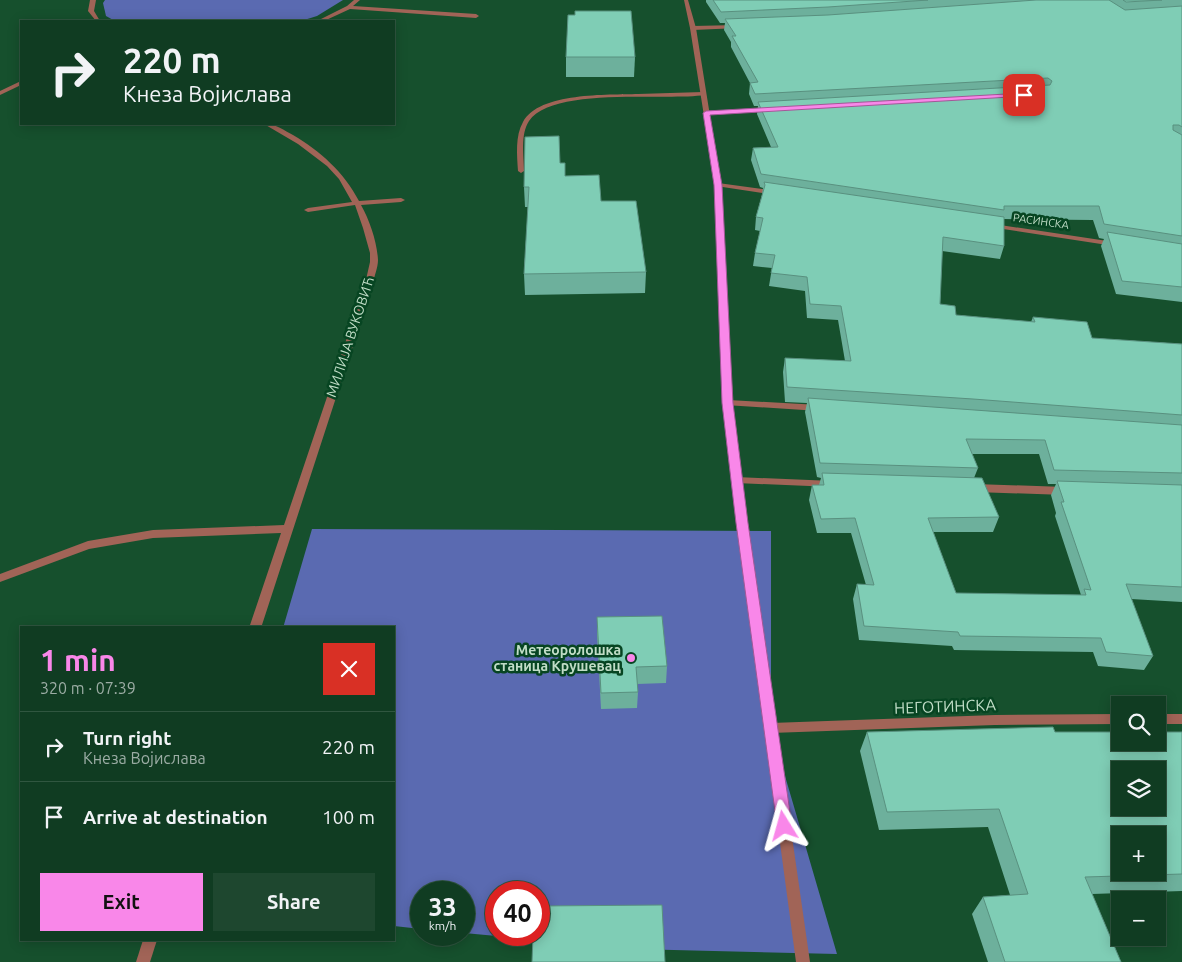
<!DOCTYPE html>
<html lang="en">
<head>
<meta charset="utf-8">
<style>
	:root { --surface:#103c22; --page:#1e472f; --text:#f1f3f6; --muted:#9cada5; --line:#305640; --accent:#f987e9 }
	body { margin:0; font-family:Ubuntu,sans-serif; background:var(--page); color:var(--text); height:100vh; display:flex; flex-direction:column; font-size:19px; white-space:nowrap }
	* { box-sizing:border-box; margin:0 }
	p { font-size:16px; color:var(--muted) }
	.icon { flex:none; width:28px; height:28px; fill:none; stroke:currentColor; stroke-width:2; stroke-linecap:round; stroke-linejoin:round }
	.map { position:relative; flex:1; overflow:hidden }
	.drawer { position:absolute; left:20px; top:626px; width:375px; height:315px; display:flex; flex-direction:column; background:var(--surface); border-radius:0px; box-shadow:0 2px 12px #0003,0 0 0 1px var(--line) }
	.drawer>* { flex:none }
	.banner { position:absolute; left:20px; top:20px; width:375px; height:105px; border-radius:0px; box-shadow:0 2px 12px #0003,0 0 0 1px var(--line); background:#103c22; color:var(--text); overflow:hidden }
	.fabs { position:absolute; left:1111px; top:696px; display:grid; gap:10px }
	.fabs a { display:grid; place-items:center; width:55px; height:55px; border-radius:0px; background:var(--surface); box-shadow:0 2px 12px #0003,0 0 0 1px var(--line); font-size:25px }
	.speed { position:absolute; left:410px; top:881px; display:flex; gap:10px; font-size:25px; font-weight:700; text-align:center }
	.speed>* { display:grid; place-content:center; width:65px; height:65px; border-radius:50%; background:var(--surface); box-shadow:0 2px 12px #0003,0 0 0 1px var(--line); line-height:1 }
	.speed small { font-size:12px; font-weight:400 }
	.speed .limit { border:8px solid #d22; background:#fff; color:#111 }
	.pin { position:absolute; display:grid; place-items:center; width:42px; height:42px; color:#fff; margin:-21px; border-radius:10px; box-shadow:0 2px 8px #0006 }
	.me { position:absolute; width:55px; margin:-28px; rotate:352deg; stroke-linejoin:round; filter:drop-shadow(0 0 4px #0008) }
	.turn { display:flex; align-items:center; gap:18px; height:105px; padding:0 20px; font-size:22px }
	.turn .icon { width:65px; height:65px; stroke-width:2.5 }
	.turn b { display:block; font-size:35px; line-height:42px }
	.round { display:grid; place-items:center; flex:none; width:52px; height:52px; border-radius:0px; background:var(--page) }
	.overview { display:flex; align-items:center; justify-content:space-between; height:85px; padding:0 20px }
	h1 { font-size:30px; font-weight:700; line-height:38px; color:var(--accent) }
	.button { display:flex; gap:10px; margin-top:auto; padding:10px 20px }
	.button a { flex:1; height:58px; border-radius:0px; background:var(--accent); color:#111; font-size:20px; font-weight:700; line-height:58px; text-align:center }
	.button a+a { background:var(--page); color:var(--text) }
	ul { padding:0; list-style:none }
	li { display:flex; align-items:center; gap:15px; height:70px; padding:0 20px; border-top:1px solid var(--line) }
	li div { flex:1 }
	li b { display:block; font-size:19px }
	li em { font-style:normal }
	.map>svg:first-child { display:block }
	.green { fill:#5a6ab1; fill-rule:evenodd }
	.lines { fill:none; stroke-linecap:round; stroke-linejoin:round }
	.service { fill:#a16457; fill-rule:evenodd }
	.minor { fill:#a16457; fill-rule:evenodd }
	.tertiary { fill:#a16457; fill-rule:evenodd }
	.wall { fill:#6db09c; fill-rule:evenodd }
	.building { fill:#7fcdb5; stroke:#59907f; fill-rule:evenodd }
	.route { fill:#f987e9; stroke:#a25897 }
	.poi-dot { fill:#f987e9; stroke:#074522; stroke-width:2 }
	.labels { text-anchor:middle; stroke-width:5; stroke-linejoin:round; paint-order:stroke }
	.far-street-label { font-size:11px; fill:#c1ddc7; stroke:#074522 }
	.street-label { font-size:14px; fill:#c1ddc7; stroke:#074522 }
	.poi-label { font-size:14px; font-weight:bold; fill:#c1ddc7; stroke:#074522; text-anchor:end }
	.near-street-label { font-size:16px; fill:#c1ddc7; stroke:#074522 }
</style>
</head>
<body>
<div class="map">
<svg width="1182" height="962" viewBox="0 0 1182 962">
	<rect width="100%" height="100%" fill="#16502d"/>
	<g class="green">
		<polygon points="105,0 343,0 317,16 301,21 115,21 106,16 103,3"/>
		<path d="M312 529 771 531V728L837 954 633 949 464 933V892H421V929L394 926V628H283ZM496 892H539V935H496Z"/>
	</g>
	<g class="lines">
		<path class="service" d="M703 92 705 93V95C666 101 552 86 529 121 520 135 524 156 524 171L521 173 518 171C517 155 515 136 523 122 539 92 608 95 638 94 660 93 681 93 703 92Z"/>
		<g class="minor">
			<polygon points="90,0 96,0 94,11 100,21 96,21 88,11"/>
			<polygon points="354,0 360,0 353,6 476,14 479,16 476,18 350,9 324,21 317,21 347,6"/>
			<polygon points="737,25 739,26 739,28 693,30 690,28 693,26"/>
			<polygon points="21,81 21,85 0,95 0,91"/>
			<polygon points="770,108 773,110 772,111 706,115 703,113 706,111"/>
			<path d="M264 124C274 123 284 130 293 135 320 151 344 172 359 201L401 198 405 200 401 202 361 205C370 221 377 242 378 260 378 268 374 276 373 284L261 628H249L281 533 153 538 89 549 0 582V574L88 541 153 530 284 525 365 284 370 262V253L363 228 355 205 308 212 304 210 308 208 352 202 339 179 327 166 298 144Z"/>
			<polygon points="718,183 776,191 780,193 776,195 716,186 716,184"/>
			<polygon points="987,223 1114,242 1118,244 1114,246 990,227 986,225"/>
			<polygon points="728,400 819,405 824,408 819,411 725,405 723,403 725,401"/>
			<polygon points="736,477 833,481 838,484 833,487 736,483 731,480"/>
			<polygon points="975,484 1065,487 1070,491 1065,495 975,492 970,488"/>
			<polygon points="1120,714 1120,724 995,725 771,733 767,732 765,728 767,724 771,723 995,715"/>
			<rect x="1158" y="714" width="24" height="10"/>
			<polygon points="143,940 157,940 150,962 136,962"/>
		</g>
		<polygon class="tertiary" points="684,0 688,0 696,28 721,185 733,403 747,523 810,962 796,962 737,523 723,403 715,185 690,28"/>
	</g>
	<g class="wall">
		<path d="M706 0H1182V302L1116 294 1101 246 1104 239 1099 238 1093 220 1004 219V246L1000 259 942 251 940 304 956 315 1031 322 1033 317 1092 338 1182 344V602L1131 599 1153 656 1144 670 1098 666 1093 652 954 650 952 646 859 640 853 599 857 584 866 585 851 533H817L809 500 812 485H819L821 478 817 477 805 412 807 403 785 402 783 372 785 358 845 361 838 320 807 318 805 291 769 286 772 268 753 266 755 253 760 231 755 230 756 217 762 195 763 188 760 187 751 160 753 148 771 147 757 114 758 106H754L749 94 750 83 731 47V42L724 30 725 23H720L706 2ZM972 454H1039L1048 484H1056L1051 495 1056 513 1055 516 1081 595 956 593 933 532H993L999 517 974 478 978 468Z"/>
		<polygon points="566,57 635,57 634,77 566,77"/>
		<polygon points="560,163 565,176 601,201 646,272 645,293 525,295 524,274 528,207 525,207 524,187"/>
		<polygon points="597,617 667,666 666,683 637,684 638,692 637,708 601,709 597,634"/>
		<polygon points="867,732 1182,732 1182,891 1092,894 1121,962 988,962 972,914 983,897 1010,895 988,827 879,830 860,751"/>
	</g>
	<g class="building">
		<polygon points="713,0 928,0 828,7 721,12"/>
		<polygon points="1036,0 1109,0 1125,10 1182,6 1182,127 1179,125 1173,125 1173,130 1182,135 1182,236 1104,224 1099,206 1004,206 1004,210 761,174 753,148 778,147 758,102 1050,85 1052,81 1048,78 755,94 750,83 758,82 732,36 736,36 725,19 828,15"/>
		<polygon points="1123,0 1162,0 1126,2"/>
		<polygon points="575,11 631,11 635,57 566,57 568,15 575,15"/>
		<polygon points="559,136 560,163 565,163 565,176 599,175 601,201 636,201 646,272 524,274 529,187 524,187 525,137"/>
		<polygon points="764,182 1004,217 1004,246 943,237 940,304 955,306 956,315 1035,322 1033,317 1087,322 1092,338 1182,344 1182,415 973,399 787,387 785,358 851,361 841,306 810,304 807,277 771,273 775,255 755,253 763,218 756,217 765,185"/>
		<polygon points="1107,232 1182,244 1182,287 1122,281"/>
		<polygon points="808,398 1182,425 1182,473 1054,470 1045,440 966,439 978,468 820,463"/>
		<polygon points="822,473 982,478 999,517 928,518 956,593 1086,595 1084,589 1091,590 1061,502 1064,502 1057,481 1182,485 1182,587 1126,584 1153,656 1106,652 1101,638 960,636 958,632 864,626 857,584 874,585 855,518 821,519 812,485 824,485"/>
		<polygon points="662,616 667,666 636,667 638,692 601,693 597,617"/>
		<path d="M1053 727 1055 732H1120V742H1158V732H1182V874L1085 877 1121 962H1005L983 897 1028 894 999 809 887 812 867 732ZM1120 770H1158V808H1120ZM1120 835H1158V872H1120Z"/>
		<polygon points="662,905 665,962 532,962 533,935 539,935 539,906"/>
	</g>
	<polygon class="route" points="1024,93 1028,95 1027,96 710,115 722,185 733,403 748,523 792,826 790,831 784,833 779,831 777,826 736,523 722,403 714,185 703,113 706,111"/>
	<circle class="poi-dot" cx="631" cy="658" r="5"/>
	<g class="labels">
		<g class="far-street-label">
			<text transform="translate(1041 221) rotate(8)" y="4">РАСИНСКА</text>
		</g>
		<g class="street-label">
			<text transform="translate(350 337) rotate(-72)" y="5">МИЛИЈА ВУКОВИЋ</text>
		</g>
		<g class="poi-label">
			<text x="621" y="655">Метеоролошка<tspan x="621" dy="16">станица Крушевац</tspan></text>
		</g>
		<g class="near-street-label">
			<text transform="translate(945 706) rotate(-2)" y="6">НЕГОТИНСКА</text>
		</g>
	</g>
</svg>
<div class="fabs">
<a><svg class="icon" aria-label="search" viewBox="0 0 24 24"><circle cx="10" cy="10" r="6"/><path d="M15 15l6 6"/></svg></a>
<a><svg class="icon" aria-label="layers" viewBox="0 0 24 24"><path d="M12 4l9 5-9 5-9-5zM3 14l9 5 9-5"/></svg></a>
<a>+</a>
<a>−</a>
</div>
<div class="speed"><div>33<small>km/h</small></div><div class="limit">40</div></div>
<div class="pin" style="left:1024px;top:95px;background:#d93025"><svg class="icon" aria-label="arrive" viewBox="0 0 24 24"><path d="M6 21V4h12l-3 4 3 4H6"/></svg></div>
<svg class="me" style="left:784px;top:826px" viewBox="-20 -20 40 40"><path d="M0-17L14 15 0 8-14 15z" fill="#f987e9" stroke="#fff" stroke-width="4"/></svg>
<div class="banner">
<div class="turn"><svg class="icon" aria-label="right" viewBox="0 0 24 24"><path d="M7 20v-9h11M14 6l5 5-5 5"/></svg><div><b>220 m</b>Кнеза Војислава</div></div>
</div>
<section class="drawer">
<div class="overview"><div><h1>1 min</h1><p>320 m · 07:39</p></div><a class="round" style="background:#d93025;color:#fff"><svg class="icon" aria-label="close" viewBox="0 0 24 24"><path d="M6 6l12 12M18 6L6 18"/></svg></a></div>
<ul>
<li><svg class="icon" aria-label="right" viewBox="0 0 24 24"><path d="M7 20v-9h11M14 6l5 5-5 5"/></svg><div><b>Turn right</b><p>Кнеза Војислава</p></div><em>220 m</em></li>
<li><svg class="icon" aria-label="arrive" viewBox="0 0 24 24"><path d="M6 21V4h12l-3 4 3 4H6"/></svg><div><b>Arrive at destination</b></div><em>100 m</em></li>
</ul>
<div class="button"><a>Exit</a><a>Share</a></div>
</section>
</div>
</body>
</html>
